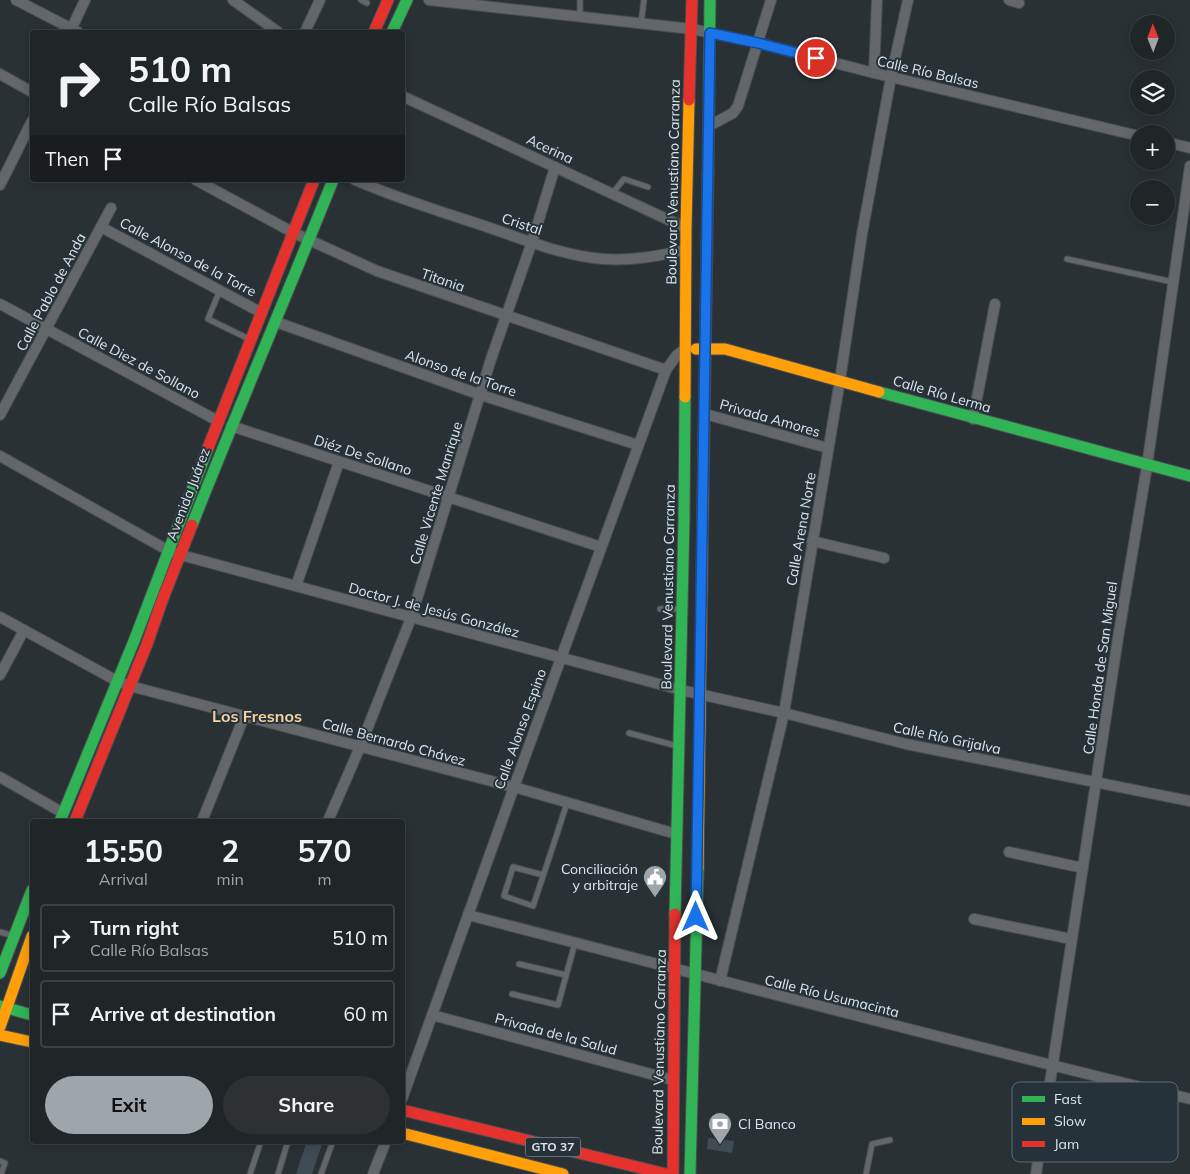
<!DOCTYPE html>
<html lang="en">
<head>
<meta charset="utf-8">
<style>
	:root { --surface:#202528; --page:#2d3134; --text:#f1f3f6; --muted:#a2a5a8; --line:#3d4245; --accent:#9fa6ab }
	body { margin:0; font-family:Mulish,sans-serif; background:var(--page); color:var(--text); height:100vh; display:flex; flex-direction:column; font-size:19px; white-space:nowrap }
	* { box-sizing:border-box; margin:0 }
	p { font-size:16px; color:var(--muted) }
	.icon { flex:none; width:28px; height:28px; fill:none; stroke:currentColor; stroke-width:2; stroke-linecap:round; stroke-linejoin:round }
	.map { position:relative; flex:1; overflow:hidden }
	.drawer { position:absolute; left:30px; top:819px; width:375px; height:325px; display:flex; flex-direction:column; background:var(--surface); border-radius:5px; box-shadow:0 2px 12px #0003,0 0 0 1px var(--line) }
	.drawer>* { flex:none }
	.hud { position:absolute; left:30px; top:30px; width:375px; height:152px; border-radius:5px; box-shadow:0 2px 12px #0003,0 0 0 1px var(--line); background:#202528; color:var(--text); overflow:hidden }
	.needle { width:32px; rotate:359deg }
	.fabs { position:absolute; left:1130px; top:15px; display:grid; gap:10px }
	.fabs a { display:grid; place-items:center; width:45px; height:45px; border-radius:50%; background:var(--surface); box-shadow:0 2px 12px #0003,0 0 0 1px var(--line); font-size:25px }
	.pin { position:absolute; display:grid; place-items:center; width:42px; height:42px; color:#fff; margin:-21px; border:2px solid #fff; border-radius:50%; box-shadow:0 1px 5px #0007 }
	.me { position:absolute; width:55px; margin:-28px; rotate:0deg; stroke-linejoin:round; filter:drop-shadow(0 0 4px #0008) }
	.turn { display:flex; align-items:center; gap:18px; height:105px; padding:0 15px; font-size:22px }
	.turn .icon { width:65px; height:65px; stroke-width:2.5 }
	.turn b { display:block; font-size:35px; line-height:42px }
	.then { display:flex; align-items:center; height:48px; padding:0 15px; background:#0003; gap:10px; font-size:19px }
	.eta { display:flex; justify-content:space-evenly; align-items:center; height:85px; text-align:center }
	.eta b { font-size:30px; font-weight:700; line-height:35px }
	.primary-button { display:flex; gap:10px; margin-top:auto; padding:10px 15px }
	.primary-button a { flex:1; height:58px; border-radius:30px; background:var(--accent); color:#111; font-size:20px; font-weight:700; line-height:58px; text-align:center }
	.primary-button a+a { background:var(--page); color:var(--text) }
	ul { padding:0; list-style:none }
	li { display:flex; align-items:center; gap:15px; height:68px; margin:0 10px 8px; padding:0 5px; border:2px solid var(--line); border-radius:5px }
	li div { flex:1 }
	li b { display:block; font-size:19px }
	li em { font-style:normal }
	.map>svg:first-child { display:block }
	.building { fill:#404c54 }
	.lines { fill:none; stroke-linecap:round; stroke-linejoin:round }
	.lane-casing { stroke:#484d51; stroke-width:7 }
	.street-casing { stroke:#484d51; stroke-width:12 }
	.fast-casing { stroke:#484d51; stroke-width:13 }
	.slow-casing { stroke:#484d51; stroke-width:13 }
	.jam-casing { stroke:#484d51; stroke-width:13 }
	.lane { stroke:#64676a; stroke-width:5 }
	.street { stroke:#64676a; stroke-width:10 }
	.fast { stroke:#30b455; stroke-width:11 }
	.slow { stroke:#ff9f0a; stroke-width:11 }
	.jam { stroke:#e5322d; stroke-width:11 }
	.route-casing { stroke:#114b97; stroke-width:12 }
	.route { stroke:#1a73e8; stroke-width:9 }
	.labels { text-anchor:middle; stroke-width:4; stroke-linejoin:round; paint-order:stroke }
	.shield { fill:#263239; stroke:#a7afb5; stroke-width:1 }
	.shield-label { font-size:12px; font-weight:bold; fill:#dee5ea }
	.street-label { font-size:14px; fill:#dee5ea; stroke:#263239 }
	.poi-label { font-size:14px; fill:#dee5ea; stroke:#263239; text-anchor:end }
	.quarter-label { font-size:16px; font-weight:bold; fill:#fad19e; stroke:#263239 }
	.key { fill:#263239; stroke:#5d686e; stroke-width:1 }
	.key-label { font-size:14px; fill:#dee5ea }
</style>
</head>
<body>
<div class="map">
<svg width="1190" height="1174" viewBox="0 0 1190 1174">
	<rect width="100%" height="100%" fill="#2a3135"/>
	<g class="building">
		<polygon points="708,1138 734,1141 732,1153 707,1149"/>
		<polygon points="307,1141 323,1141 312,1174 296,1174"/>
	</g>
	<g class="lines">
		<g class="lane-casing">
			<g id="lane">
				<polyline points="361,0 367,3"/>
				<polyline points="580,0 580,17"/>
				<polyline points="641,23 644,0"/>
				<polyline points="612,194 624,179 648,187"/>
				<polyline points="1067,259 1173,282"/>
				<polyline points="220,290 208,319 249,339"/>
				<polyline points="660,609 679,609"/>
				<polyline points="629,733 677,746"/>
				<path d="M543 875 513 867 504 896 533 906C545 871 556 837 567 803"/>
				<polyline points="0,932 11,935"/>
				<polyline points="519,964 566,975"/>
				<polyline points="512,994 558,1005 575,943"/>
				<polyline points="0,1161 5,1163 1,1174"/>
				<polyline points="250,1174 261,1141"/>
				<polyline points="278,1174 288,1141"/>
				<polyline points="321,1174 333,1141"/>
				<polyline points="866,1174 872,1144 890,1140"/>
			</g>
		</g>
		<g class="street-casing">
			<g id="street">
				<polyline points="16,0 78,32"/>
				<polyline points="233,0 278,32"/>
				<polyline points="429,0 692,29 758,43 874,73 1139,136"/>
				<polyline points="1009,0 1019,3"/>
				<polyline points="70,32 85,0"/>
				<polyline points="305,32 320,0"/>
				<polyline points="874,73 877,0"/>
				<polyline points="0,74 32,92"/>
				<polyline points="402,96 686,228"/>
				<polyline points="709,126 733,113 738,106 771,0"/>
				<polyline points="1166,142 1190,148"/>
				<polyline points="196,180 294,233 377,271 666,370"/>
				<path d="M355 180C401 200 449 214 496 230 530 242 566 256 603 259 632 261 658 256 686 250"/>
				<polyline points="0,185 32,121"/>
				<polyline points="101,227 262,313"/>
				<polyline points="0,304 218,421"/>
				<polyline points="276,322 481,395 638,445"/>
				<polyline points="705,414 828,448"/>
				<polyline points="0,415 111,208"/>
				<polyline points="973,419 995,304"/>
				<polyline points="231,426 601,547"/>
				<polyline points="0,456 169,551 181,555 681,690 784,713 906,744 1190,801"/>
				<polyline points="812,541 884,558"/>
				<polyline points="296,586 339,462"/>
				<polyline points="0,617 117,681 130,686 514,787 676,834"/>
				<polyline points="0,675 24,630"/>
				<polyline points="0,777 63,813"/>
				<polyline points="202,821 244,717"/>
				<polyline points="328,821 360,747 411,618 491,359 532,242 555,167"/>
				<polyline points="1009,852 1083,868"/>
				<path d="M468 915C709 977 948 1041 1190 1099"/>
				<polyline points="974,919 1071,939"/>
				<polyline points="720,981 784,713 840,380 862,234 891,77 908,0"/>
				<polyline points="432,1015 673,1080"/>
				<polyline points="402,1099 514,787 666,370 677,355 685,349"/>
				<polyline points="373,1174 386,1141"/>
				<polyline points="1036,1174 1118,638 1147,466 1190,166"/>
			</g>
		</g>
		<g class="fast-casing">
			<g id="fast">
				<polyline points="392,32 407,0"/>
				<polyline points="708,174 710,0"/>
				<polyline points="879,392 1190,476"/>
				<path d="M192 525C238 409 287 295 333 180"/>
				<polyline points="60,821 134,641 208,448"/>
				<polyline points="675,914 684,519 685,397"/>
				<polyline points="0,973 32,890"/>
				<polyline points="0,1006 32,1015"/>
				<polyline points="690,1174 698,868"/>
			</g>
		</g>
		<g class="slow-casing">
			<g id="slow">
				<polyline points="696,349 725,349 879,392"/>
				<polyline points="685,397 686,228 689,100"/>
				<polyline points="698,868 703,493"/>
				<polyline points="0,1027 32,936"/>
				<polyline points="0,1035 32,1042"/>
				<polyline points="402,1133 563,1174"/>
			</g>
		</g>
		<g class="jam-casing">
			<g id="jam">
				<polyline points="374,32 388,0"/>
				<polyline points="689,100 692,0"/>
				<polyline points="208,448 314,180"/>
				<polyline points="703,493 708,174"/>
				<polyline points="75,821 147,644 163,598 192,525"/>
				<polyline points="402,1110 666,1174"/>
				<polyline points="673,1174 675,914"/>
			</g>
		</g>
		<use href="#lane" class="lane"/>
		<use href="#street" class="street"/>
		<use href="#fast" class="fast"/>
		<use href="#slow" class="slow"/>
		<use href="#jam" class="jam"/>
	</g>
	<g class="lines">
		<g class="route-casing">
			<polyline id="route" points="696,917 710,33 758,43 816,58"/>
		</g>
		<use href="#route" class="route"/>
	</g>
	<defs>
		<g id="civic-pin" transform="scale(1.25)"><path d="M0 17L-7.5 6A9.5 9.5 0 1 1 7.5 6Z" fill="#9fa6ab" stroke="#263239"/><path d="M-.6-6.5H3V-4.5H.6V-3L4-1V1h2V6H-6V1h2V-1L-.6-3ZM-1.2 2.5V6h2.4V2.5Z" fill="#fff"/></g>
		<g id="bank-pin" transform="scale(1.25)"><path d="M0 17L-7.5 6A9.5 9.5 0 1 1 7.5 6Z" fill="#9fa6ab" stroke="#263239"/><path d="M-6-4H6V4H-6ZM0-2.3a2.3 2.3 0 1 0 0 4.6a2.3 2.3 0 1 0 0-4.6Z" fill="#fff"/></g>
	</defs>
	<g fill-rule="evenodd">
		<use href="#civic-pin" x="655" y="877"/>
		<use href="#bank-pin" x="720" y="1124"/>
	</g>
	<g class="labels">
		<rect class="shield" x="525.5" y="1137.5" width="55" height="19" rx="4"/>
		<g class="shield-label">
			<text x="553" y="1151">GTO 37</text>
		</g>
		<g class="street-label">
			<text transform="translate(928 72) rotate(13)" y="5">Calle Río Balsas</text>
			<text transform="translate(550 149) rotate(25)" y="5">Acerina</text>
			<text transform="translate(673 182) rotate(-89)" y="5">Boulevard Venustiano Carranza</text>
			<text transform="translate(522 224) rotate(18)" y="5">Cristal</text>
			<text transform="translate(188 257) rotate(28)" y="5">Calle Alonso de la Torre</text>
			<text transform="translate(443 280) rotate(19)" y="5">Titania</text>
			<text transform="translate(51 292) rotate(-62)" y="5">Calle Pablo de Anda</text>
			<text transform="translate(139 363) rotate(28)" y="5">Calle Diez de Sollano</text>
			<text transform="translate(461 373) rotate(19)" y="5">Alonso de la Torre</text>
			<text transform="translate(942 394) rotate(16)" y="5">Calle Río Lerma</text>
			<text transform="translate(770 418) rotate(16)" y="5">Privada Amores</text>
			<text transform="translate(363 455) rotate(18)" y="5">Diéz De Sollano</text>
			<text transform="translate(436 493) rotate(-73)" y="5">Calle Vicente Manrique</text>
			<text transform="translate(188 494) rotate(-69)" y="5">Avenida Juárez</text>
			<text transform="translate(801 529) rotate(-80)" y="5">Calle Arena Norte</text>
			<text transform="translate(668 587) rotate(-89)" y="5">Boulevard Venustiano Carranza</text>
			<text transform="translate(434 610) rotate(15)" y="5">Doctor J. de Jesús González</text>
			<text transform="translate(1100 668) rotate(-82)" y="5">Calle Honda de San Miguel</text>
			<text transform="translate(520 729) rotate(-70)" y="5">Calle Alonso Espino</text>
			<text transform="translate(947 738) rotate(12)" y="5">Calle Río Grijalva</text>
			<text transform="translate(394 742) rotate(15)" y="5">Calle Bernardo Chávez</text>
			<text transform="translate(832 996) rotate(14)" y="5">Calle Río Usumacinta</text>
			<text transform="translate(556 1034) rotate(15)" y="5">Privada de la Salud</text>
			<text transform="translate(659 1052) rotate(-89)" y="5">Boulevard Venustiano Carranza</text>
		</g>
		<g class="poi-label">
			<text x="638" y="874">Conciliación<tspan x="638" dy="16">y arbitraje</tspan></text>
			<text x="738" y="1129" text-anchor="start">CI Banco</text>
		</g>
		<g class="quarter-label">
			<text x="257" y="722">Los Fresnos</text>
		</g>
	</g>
	<rect x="1012" y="1082" width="166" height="80" rx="8" class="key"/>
	<rect x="1022" y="1096" width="23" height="6" fill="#30b455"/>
	<rect x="1022" y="1118" width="23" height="7" fill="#ff9f0a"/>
	<rect x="1022" y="1141" width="23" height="6" fill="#e5322d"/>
	<g class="key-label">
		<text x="1054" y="1104">Fast</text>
		<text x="1054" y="1126">Slow</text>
		<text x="1054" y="1149">Jam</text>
	</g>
</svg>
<div class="fabs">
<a><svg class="needle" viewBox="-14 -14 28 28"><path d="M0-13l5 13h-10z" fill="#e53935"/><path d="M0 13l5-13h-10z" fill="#a2a5a8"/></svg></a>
<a><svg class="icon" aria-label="layers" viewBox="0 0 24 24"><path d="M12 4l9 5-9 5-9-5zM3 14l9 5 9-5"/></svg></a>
<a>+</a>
<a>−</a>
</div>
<div class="pin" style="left:816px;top:58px;background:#d93025"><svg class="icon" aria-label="arrive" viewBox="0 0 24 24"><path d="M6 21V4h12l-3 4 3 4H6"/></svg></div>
<svg class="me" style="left:696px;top:917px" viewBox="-20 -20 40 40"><path d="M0-17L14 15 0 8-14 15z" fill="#1a73e8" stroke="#fff" stroke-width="4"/></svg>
<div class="hud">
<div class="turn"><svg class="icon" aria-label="right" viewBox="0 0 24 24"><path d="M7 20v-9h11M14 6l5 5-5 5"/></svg><div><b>510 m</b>Calle Río Balsas</div></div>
<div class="then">Then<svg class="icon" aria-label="arrive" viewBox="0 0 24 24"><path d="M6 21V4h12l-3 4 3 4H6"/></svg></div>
</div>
<section class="drawer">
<div class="eta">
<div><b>15:50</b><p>Arrival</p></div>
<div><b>2</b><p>min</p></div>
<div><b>570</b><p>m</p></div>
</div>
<ul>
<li><svg class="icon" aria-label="right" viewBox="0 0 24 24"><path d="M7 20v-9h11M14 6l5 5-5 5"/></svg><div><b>Turn right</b><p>Calle Río Balsas</p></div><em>510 m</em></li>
<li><svg class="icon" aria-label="arrive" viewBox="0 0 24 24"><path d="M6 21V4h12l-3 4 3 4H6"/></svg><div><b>Arrive at destination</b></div><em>60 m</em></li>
</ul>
<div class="primary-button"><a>Exit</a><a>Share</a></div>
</section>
</div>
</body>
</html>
